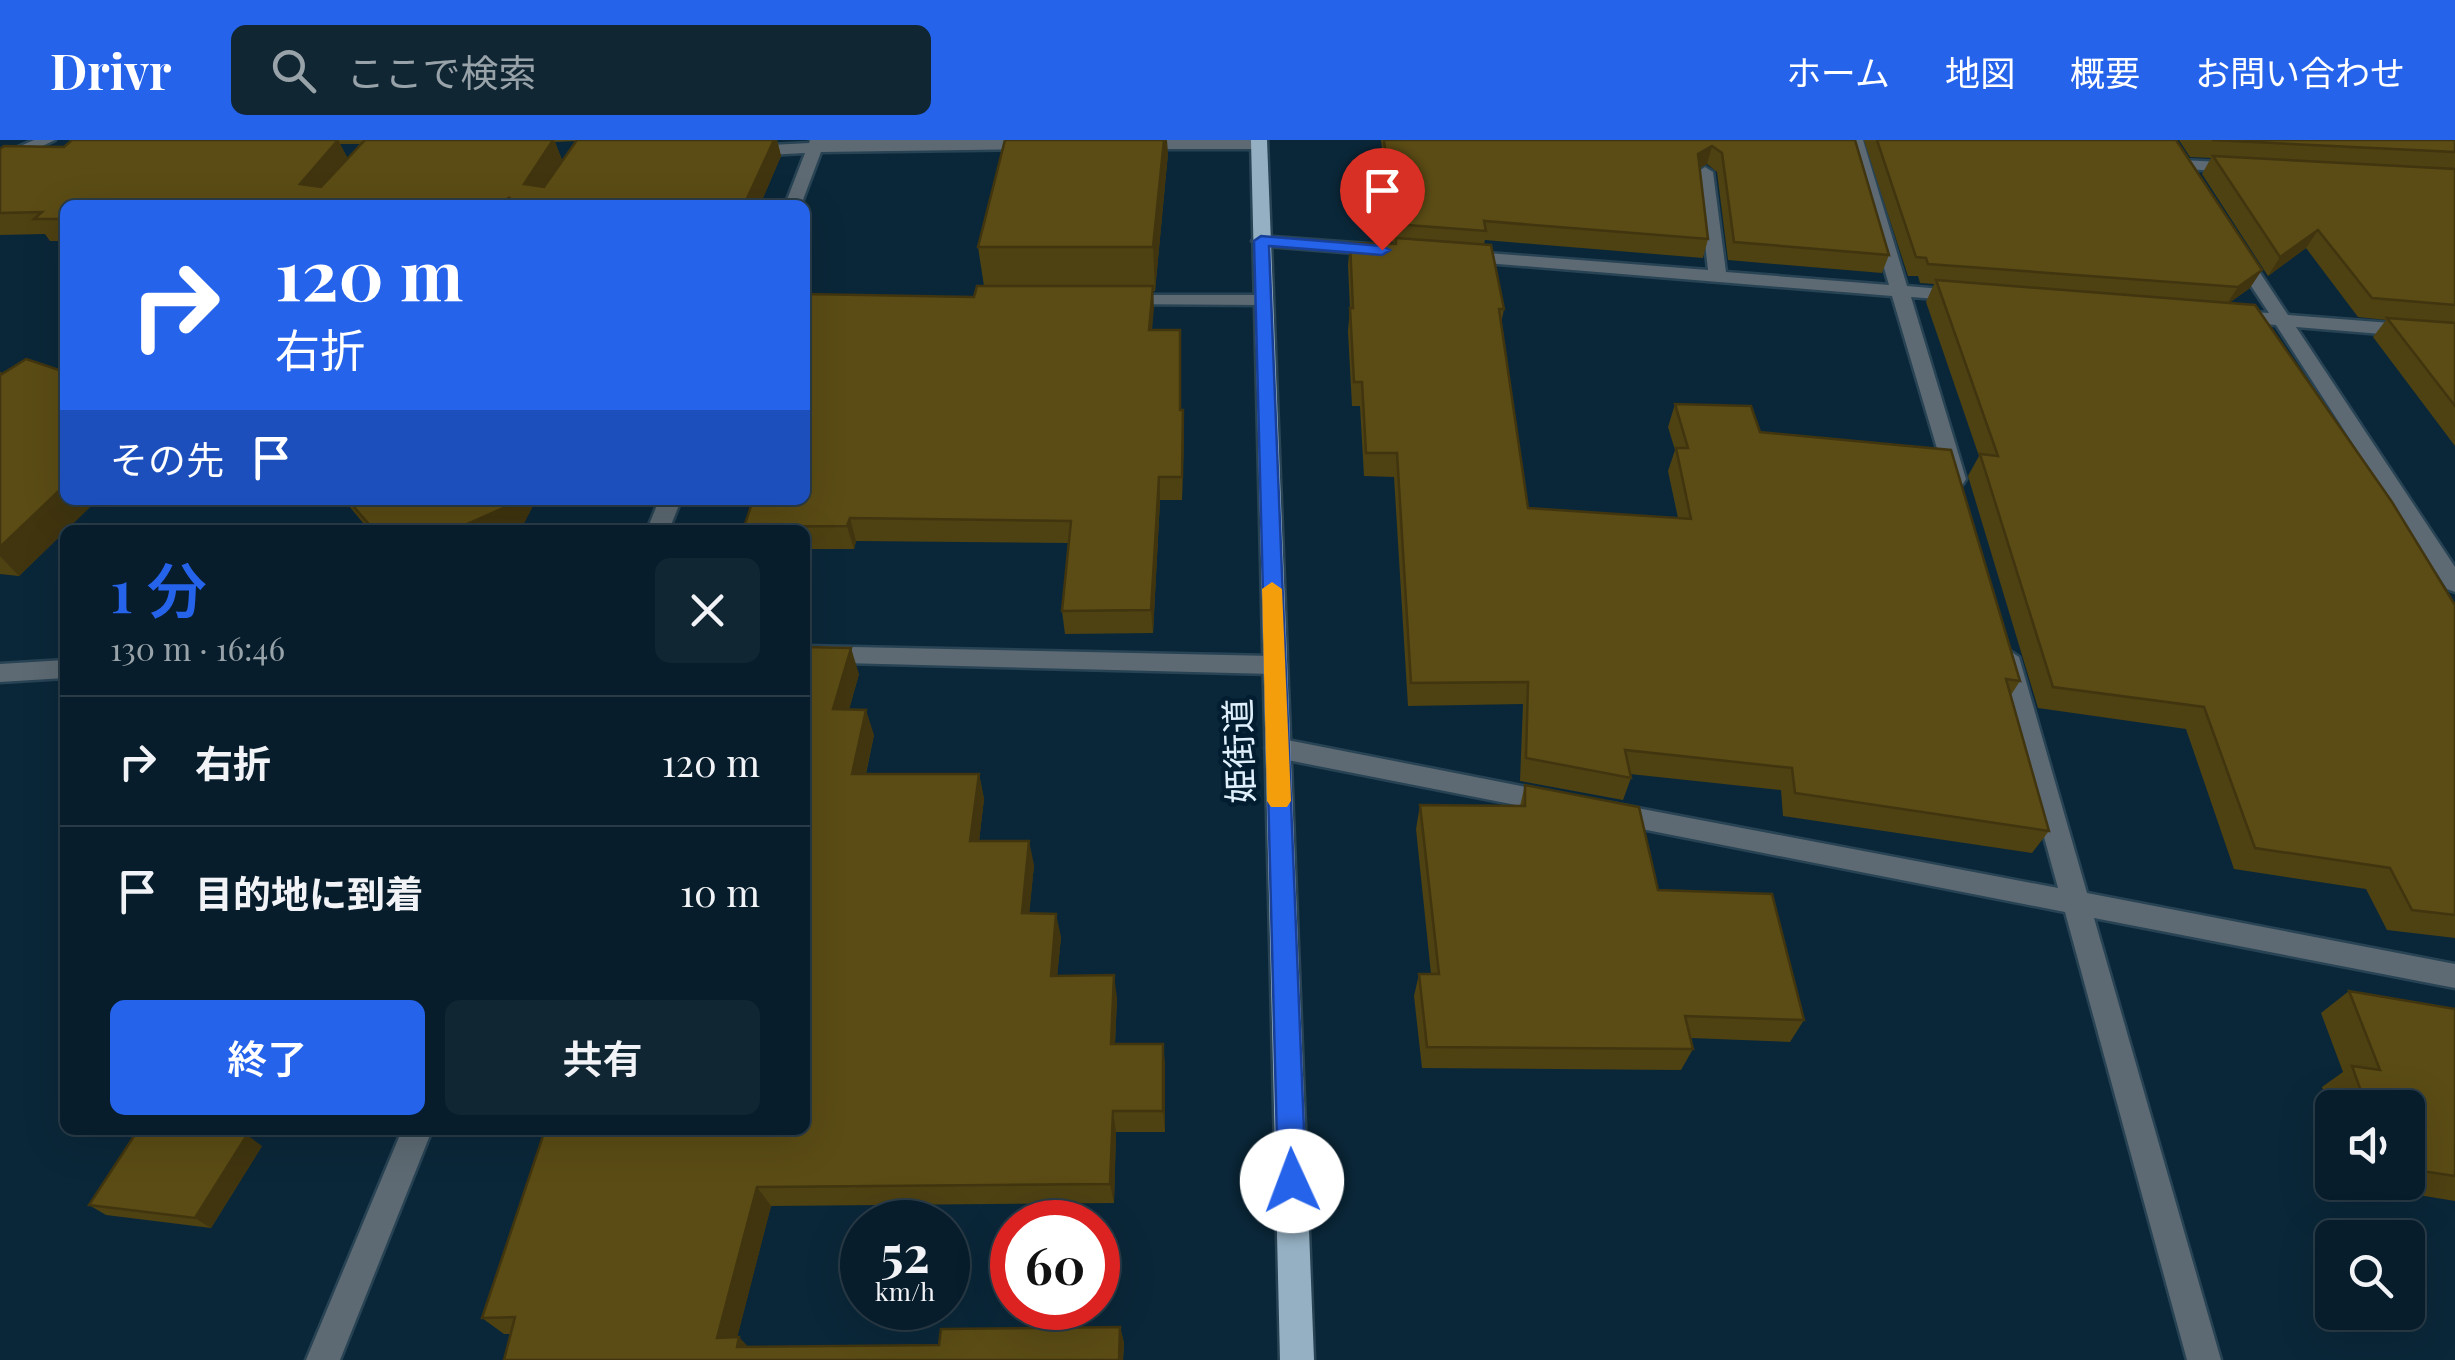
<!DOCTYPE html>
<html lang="ja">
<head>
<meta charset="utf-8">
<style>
	:root { --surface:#081d2b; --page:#112633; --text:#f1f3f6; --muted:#98a2a9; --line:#293b47; --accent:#2563eb }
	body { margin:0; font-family:"Playfair Display","Noto Sans JP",serif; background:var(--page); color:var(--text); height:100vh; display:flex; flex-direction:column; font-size:38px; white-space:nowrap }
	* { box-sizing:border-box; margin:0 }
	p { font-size:32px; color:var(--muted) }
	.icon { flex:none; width:55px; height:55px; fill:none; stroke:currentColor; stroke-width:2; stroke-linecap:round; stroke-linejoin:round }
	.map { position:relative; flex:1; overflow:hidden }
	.drawer { position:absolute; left:60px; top:385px; width:750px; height:610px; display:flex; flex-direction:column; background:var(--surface); border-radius:15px; box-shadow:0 10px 40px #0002,0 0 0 2px var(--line) }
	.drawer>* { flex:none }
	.hud { position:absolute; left:60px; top:60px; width:750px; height:305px; border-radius:15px; box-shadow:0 10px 40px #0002,0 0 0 2px var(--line); background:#2563eb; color:#fff; overflow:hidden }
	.buttons { position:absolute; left:2315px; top:950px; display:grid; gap:20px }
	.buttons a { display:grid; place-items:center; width:110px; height:110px; border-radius:15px; background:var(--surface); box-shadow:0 10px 40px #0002,0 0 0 2px var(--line); font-size:50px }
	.speed { position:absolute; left:840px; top:1060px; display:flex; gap:20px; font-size:50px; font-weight:700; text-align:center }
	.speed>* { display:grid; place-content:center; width:130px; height:130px; border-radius:50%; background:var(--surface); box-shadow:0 10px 40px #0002,0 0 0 2px var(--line); line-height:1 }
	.speed small { font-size:25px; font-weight:400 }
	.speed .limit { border:15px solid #d22; background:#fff; color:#111 }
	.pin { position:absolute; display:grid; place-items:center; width:85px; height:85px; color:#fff; margin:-102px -42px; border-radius:50% 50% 50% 0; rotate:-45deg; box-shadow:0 0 10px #0007 }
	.pin .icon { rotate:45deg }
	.me { position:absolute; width:110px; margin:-55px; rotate:358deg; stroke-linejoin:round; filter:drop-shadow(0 0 8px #0008) }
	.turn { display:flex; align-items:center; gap:35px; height:210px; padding:0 50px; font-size:45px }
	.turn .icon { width:130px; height:130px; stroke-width:2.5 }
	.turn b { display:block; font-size:70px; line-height:85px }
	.then { display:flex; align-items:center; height:95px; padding:0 50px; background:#0003; gap:20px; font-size:38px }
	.round { display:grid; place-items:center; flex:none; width:105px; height:105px; border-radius:15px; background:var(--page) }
	.head { display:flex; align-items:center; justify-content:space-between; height:170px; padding:0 50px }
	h1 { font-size:60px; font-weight:600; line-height:75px; color:var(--accent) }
	.cta { display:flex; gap:20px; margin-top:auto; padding:20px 50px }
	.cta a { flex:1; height:115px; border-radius:15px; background:var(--accent); color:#fff; font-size:40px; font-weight:600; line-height:115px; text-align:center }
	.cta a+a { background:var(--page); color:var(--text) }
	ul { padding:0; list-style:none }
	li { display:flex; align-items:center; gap:30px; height:130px; padding:0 50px; border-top:2px solid var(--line) }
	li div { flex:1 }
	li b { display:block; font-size:38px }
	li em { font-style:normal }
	header { display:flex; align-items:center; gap:60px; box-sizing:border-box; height:140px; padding:0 50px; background:var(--accent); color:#fff }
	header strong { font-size:48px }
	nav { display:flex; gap:55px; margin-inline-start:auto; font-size:35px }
	.search { width:700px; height:90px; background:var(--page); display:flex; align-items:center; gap:25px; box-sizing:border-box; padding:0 35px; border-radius:15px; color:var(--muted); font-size:38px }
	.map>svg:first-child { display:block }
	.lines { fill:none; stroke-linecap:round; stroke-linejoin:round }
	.minor-casing { stroke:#284354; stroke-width:5 }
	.primary-casing { stroke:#284354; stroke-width:5 }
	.minor { fill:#5d6a73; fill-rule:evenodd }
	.primary { fill:#95b0c3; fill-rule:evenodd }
	.wall { fill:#4e4112; fill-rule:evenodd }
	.shaded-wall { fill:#40350f }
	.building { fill:#5b4c15; stroke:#40350f; stroke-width:2.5 }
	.route { fill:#2563eb; stroke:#184099; stroke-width:2.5 }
	.slow { fill:#f59e0b }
	.labels { text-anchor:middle; stroke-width:9; stroke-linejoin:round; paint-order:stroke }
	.street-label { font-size:35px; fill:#dff0fc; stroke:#021d2f }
</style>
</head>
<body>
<header>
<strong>Drivr</strong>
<div class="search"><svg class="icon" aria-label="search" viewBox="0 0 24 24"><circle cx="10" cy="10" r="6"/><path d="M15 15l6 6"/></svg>ここで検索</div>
<nav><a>ホーム</a><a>地図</a><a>概要</a><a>お問い合わせ</a></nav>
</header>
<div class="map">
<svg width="2455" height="1220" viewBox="0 0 2455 1220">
	<rect width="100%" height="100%" fill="#0a2739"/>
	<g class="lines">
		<g class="minor-casing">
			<g id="minor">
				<polygon points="34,0 55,0 0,26 0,15"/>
				<polygon points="810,0 1037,0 1042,4 1034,9 821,12 801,65 785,65 805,13 750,16 742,11 750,6 809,3"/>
				<polygon points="1131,0 1262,0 1267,4 1259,9 1134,9 1126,4"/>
				<polygon points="1847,0 1863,0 1907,146 1964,151 1973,156 1964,161 1911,157 1966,339 1963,344 1949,344 1946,339 1892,156 1461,121 1452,116 1461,111 1708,130 1697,32 1705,27 1713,32 1726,132 1889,145"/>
				<polygon points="2182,20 2240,23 2248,28 2240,33 2176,28 2174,25"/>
				<polygon points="1261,96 1381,105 1390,110 1381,115 1255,105 1252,101"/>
				<polygon points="2239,109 2245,110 2288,175 2455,188 2455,200 2296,187 2455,427 2455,452 2447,449 2276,185 2233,181 2224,176 2233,171 2269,173 2230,114"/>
				<polygon points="1118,155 1263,155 1272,160 1263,165 1112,164 1109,160"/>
				<polygon points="659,360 681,360 669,390 647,390"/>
				<polygon points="805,506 1274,516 1286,525 1274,534 805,522"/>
				<polygon points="2007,509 2019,517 2087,753 2455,824 2455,848 2094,778 2221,1220 2187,1220 2065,772 1611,683 1602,680 1598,673 1602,666 1611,663 2058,748 1995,517"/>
				<polygon points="65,520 65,538 0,542 0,524"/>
				<polygon points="1277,598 1557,653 1566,656 1570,663 1566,670 1557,673 1277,618 1268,615 1265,608 1268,601"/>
				<polygon points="402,990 432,990 340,1220 306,1220"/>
			</g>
		</g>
		<g class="primary-casing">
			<polygon id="primary" points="1251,0 1267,0 1314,1220 1280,1220"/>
		</g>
		<use href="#minor" class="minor"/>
		<use href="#primary" class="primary"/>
	</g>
	<g class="wall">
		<path d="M102 0H777L781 16 760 65H65V101H50L45 94 0 95V9L64 7ZM576 1 551 38 562 20 555 2ZM340 4H361L348 19Z"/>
		<polygon points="1381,0 1855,0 1889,115 1882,133 1728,120 1717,32 1707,24 1700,28 1708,99 1703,118 1485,100 1484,104 1504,169 1501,184 1528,368 1678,378 1668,331 1675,310 1668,287 1675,264 1760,292 2020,541 2011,555 2049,691 2032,713 1783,676 1781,650 1630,634 1631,638 1623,660 1520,641 1523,564 1408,566 1394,337 1364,336 1360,266 1352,266 1348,191 1350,168 1348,125 1350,103 1395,103 1392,102"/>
		<polygon points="1864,0 2176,0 2250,148 2229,163 2455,465 2455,798 2387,790 2366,749 2234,729 2186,589 2038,568 1968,336 1979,316 1926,162 1934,144 1920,143 1918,136 1908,136"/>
		<polygon points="2179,0 2455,0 2455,306 2373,197 2386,180 2358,177 2306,108 2268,136 2202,34 2211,18 2190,17"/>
		<polygon points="1168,13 1155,151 1153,151 1152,190 1180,190 1180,270 1184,292 1182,360 1160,360 1153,493 1065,494 1062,471 1068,403 856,401 854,409 805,409 805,390 745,390 744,387 984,146 978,107"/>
		<polygon points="0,233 92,365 19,436 0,434"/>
		<polygon points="344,360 536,360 522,387 516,390 369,390"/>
		<polygon points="805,507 859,534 849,569 874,595 866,634 979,634 984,659 979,701 1034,725 1029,773 1061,797 1057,836 1117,858 1115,904 1163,904 1165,926 1165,992 1116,992 1114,1063 771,1066 737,1197 748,1207 939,1205 1120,1187 1124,1203 1123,1220 504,1220 511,1194 504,1194 482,1178"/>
		<polygon points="1525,645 1658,750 1804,880 1790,902 1691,898 1693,909 1681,930 1422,928 1414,856 1419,834 1431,834 1416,689 1420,665 1520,666"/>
		<polygon points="2349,851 2455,869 2455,1061 2358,1045 2357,1042 2408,1042 2408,968 2332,968 2332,975 2322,947 2343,932 2321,873"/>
		<polygon points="262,1006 211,1088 106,1075 89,1065"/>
	</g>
	<g class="shaded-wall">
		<polygon points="338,0 349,21 312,65 300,44"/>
		<polygon points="553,0 554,0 562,20 533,65 524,44"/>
		<polygon points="774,0 777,0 781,16 760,65 744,65"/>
		<polygon points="1164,0 1167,0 1168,13 1155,151 1153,107"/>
		<polygon points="1712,6 1707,24 1693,32 1698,14"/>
		<polygon points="2318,90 2306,108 2268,136 2280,117"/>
		<polygon points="2262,130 2250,148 2226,165 2238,147"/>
		<polygon points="1153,146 1154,168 1150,212 1149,190"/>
		<polygon points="1183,270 1184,292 1182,360 1182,337"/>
		<polygon points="1159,337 1160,360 1153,493 1151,470"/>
		<polygon points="65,345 65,360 98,360 92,365 19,436 0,416 0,407"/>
		<polygon points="512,360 536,360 522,387 516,390 456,389"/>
		<polygon points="850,378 856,401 854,409 847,386"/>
		<polygon points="851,508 859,534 842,595 833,569"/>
		<polygon points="866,570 874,595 860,659 852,634"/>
		<polygon points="979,634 984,659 976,726 970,701"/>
		<polygon points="1029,701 1034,725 1027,797 1022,773"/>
		<polygon points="1056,774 1061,797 1055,859 1051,836"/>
		<polygon points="1114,835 1117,858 1114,926 1111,904"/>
		<polygon points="1163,904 1165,926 1165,992 1163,971"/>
		<polygon points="1113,971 1116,992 1114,1063 1110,1044"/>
		<polygon points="247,995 262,1006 211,1088 195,1078"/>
		<polygon points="757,1047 771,1066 733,1214 717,1198"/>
		<polygon points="1120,1187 1124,1203 1123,1220 1119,1220"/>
		<polygon points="739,1197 754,1213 737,1207"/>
	</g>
	<g class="building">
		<polygon points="72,0 338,0 300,44 321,47 365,0 553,0 524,44 544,47 577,0 774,0 744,65 505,65 510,57 498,65 65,65 65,79 34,79 42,72 0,73 0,9 4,6 64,7"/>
		<polygon points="1005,0 1164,0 1153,107 978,107"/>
		<polygon points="1384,0 1855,0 1889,115 1734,102 1722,13 1712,6 1698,14 1708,99 1484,81 1486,91 1394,84"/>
		<polygon points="1877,0 2176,0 2262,130 2238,147 1928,124 1926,118 1916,117"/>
		<polygon points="2212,0 2455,0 2455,12"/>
		<polygon points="2213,16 2455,29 2455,165 2372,158 2318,90 2280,117"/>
		<polygon points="1396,98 1491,105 1504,169 1499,169 1528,368 1691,379 1676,308 1688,308 1675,264 1751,266 1760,292 1951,310 2020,541 2006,539 2049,691 1795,653 1792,628 1625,610 1631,638 1526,618 1528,542 1411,543 1397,313 1366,313 1362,242 1354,242 1350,168 1353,168 1350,103 1396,104"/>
		<polygon points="1936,140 2255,165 2392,362 2455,465 2455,775 2412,770 2390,728 2255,708 2204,567 2053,547 1980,314 1998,316"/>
		<polygon points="977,146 1153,146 1149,190 1180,190 1180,270 1183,270 1182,337 1159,337 1151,470 1062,471 1071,381 850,378 847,386 744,387 753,360 805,360 805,154 974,157"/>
		<polygon points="2387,178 2455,183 2455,266"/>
		<polygon points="26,219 65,232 65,345 0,407 0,233 2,234"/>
		<polygon points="348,360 512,360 510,365 456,389 374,390"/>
		<polygon points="805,507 851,508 833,569 866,570 852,634 979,634 970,701 1029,701 1022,773 1056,774 1051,836 1114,835 1111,904 1163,904 1163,971 1113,971 1110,1044 757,1047 717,1198 739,1197 737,1207 939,1205 941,1189 1120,1187 1119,1220 504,1220 515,1177 482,1178 545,990 805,990"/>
		<polygon points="1525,645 1639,667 1658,750 1772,754 1804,880 1685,876 1693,909 1427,907 1419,834 1439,834 1420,665 1525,666"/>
		<polygon points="2349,851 2455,869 2455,1036 2408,1029 2408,968 2367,968 2352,926 2380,930"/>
		<polygon points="138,990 211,990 247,995 195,1078 89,1065"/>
	</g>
	<polygon class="route" points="1261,96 1382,106 1390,110 1382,115 1269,106 1306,1041 1302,1051 1292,1055 1282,1051 1278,1041 1254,101"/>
	<polygon class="slow" points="1272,442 1282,449 1291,661 1287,667 1271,667 1267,661 1262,449"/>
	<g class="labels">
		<g class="street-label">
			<text transform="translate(1240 611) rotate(-92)" y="12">姫街道</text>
		</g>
	</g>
</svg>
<div class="buttons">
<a><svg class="icon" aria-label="sound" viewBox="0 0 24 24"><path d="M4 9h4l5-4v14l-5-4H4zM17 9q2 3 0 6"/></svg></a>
<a><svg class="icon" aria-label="search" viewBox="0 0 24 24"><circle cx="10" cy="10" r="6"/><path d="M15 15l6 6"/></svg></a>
</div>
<div class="speed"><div>52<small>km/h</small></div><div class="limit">60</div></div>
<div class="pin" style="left:1382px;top:110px;background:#d93025"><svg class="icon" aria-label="arrive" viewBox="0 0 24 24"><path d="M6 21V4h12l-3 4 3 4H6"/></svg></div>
<svg class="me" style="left:1292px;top:1041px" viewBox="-20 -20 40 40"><circle r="19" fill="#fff"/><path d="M0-13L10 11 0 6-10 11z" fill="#2563eb"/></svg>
<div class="hud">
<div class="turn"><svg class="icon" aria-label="right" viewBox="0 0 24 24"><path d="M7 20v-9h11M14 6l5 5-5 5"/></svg><div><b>120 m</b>右折</div></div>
<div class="then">その先<svg class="icon" aria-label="arrive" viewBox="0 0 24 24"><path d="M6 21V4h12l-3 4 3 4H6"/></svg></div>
</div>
<section class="drawer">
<div class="head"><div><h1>1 分</h1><p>130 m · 16:46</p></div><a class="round"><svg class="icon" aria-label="close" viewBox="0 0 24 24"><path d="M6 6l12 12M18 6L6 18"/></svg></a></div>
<ul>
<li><svg class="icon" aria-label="right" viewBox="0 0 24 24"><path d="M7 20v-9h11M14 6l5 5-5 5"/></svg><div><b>右折</b></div><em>120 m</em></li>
<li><svg class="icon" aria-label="arrive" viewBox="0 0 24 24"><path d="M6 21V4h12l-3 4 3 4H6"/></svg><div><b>目的地に到着</b></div><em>10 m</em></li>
</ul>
<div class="cta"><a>終了</a><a>共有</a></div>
</section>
</div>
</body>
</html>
